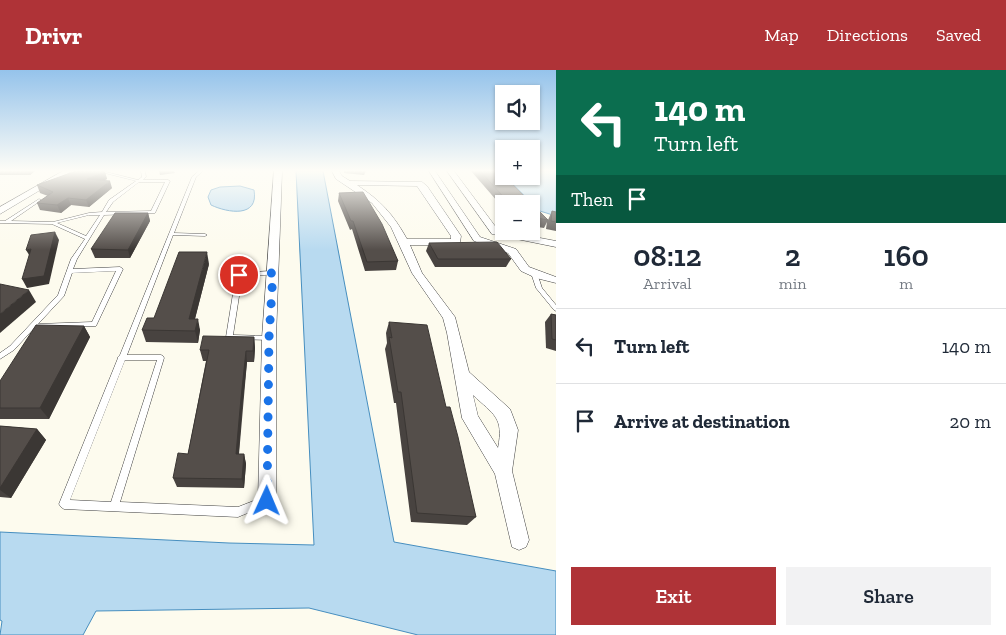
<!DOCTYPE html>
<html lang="en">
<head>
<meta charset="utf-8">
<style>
	:root { --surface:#fff; --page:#f2f2f3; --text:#1f2937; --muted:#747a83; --line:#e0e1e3; --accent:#af3337 }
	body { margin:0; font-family:"Zilla Slab",serif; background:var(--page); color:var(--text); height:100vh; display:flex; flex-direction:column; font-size:19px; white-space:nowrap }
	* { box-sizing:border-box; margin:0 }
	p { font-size:16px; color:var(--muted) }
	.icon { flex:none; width:28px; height:28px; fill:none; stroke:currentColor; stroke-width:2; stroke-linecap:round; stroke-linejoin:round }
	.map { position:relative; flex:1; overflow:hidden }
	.panel { display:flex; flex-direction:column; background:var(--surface); width:450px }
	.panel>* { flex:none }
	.banner { background:#0b6e4f; color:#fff; overflow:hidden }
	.fabs { position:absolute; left:495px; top:15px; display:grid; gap:10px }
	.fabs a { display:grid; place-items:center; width:45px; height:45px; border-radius:0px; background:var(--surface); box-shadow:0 1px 4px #0004; font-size:25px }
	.pin { position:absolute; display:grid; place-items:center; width:42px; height:42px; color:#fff; margin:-21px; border:2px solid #fff; border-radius:50%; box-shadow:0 1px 5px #0007 }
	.me { position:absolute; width:55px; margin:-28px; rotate:1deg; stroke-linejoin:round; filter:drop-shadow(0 0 4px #0008) }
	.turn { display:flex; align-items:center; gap:18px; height:105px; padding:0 15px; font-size:22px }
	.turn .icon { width:65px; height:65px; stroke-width:2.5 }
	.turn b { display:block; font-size:35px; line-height:42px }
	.then { display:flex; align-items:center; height:48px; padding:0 15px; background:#0003; gap:10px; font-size:19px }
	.eta { display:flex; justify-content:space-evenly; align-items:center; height:85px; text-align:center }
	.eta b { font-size:30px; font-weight:600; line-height:35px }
	.action { display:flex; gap:10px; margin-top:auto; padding:10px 15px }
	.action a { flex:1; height:58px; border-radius:0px; background:var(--accent); color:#fff; font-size:20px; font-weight:600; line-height:58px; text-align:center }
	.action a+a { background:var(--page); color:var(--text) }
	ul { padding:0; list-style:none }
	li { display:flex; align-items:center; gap:15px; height:75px; padding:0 15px; border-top:1px solid var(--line) }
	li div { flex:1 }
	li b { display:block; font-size:19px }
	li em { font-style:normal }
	header { display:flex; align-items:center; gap:30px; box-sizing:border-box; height:70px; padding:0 25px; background:var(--accent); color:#fff }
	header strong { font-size:24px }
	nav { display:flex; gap:28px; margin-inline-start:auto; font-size:18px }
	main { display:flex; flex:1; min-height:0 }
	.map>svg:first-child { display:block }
	.water { fill:#b8daf0; stroke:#468ebf }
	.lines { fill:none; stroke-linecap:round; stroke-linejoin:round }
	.lane-casing { stroke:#404040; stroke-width:1 }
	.street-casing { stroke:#404040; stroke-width:1 }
	.lane { fill:#fff; fill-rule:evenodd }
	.street { fill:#fff; fill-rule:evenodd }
	.wall { fill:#484340 }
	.shaded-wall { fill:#3b3734 }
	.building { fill:#544e4a; stroke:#3b3734 }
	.route { stroke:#1a73e8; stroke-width:9; stroke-dasharray:0 16.2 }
</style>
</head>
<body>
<header>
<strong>Drivr</strong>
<nav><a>Map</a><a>Directions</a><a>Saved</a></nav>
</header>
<main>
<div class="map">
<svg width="556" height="565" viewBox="0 0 556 565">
	<rect width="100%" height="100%" fill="#fdfbee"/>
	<g class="water">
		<polygon points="296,101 323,101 394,472 556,501 556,565 418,565 309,538 96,541 83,565 0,565 2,551 0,550 0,462 229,473 314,475"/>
		<polygon points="531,101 556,101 556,146 540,141 505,106 531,106"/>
		<path d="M240 116 254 120C259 148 228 143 211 135L208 127 211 120 220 117Z"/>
	</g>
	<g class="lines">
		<g class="lane-casing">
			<g id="lane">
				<path d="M97 101H102L138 110 142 107 141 101H145L146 107 143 110H168L170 111 155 143 104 145 77 189 73 199 120 197 123 199 96 256 38 258 35 257 14 280 0 289V283L10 276 58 225 71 189 85 169 52 154 0 153V151H5L39 129 41 130 40 131 11 151 53 152 89 143 102 142 109 130 136 111ZM139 112H165L151 141 106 142 113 132ZM89 145H100L86 166 57 153ZM116 201 92 252 38 254 64 226 72 203Z"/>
				<path d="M199 101H203L196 107 174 163 205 164 207 165 205 166 173 165 127 285H161L163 286 164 288 120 432 238 437 266 426 269 428 271 431 269 434 238 447 64 439 61 437 59 434 118 288V287L120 285 192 107ZM125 290H157L111 432 70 430Z"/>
				<polygon points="273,201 276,203 275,204 242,207 233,265 269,266 272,268 271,270 227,269 226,267 236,205 239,203"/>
				<polygon points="534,201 537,203 542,218 556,235 556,241 554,240 536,218 531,203"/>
			</g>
		</g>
		<g class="street-casing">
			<g id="street">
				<polygon points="63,101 72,101 0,144 0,137"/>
				<polygon points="274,101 282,101 276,268 276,431 274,438 267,440 260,438 258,431 262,268"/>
				<path d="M332 101H339L342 106 350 111 422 112 427 116 461 166 460 172 455 175H410L422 203 455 247 469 302 510 339 512 344 518 360 512 401 529 470 526 477 519 480 512 477 495 404 462 348 447 263 443 248 412 203 391 157 372 133 336 109ZM357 115 417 116 451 166V169H407C393 144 381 131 357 115ZM473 325C494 345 504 347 498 378L478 346Z"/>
				<polygon points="429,101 435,101 480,167 516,179 529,197 556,207 556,213 536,208 521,201 508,183 474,171"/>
				<polygon points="447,101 454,101 498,160 556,171 556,177 492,164"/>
			</g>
		</g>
		<use href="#lane" class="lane"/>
		<use href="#street" class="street"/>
	</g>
	<g class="wall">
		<polygon points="0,101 35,101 30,105 0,105"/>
		<polygon points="344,101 366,101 364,105 344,103"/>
		<polygon points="471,101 499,101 548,150 552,141 556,142 556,161 546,159 547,152 544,158 531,156 531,134 504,134 504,139"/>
		<polygon points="105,102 107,109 103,111 112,118 89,137 71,135 61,143 40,140 37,133 48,126 40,123 37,115"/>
		<polygon points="339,123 398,191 396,200 365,201 352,159 350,160 338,131"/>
		<polygon points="148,143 150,151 130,188 95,188 91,179"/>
		<polygon points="429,173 511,189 506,197 435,197 426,181"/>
		<polygon points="209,194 195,249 200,260 198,273 146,272 142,260"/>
		<polygon points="551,244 556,245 556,281 546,278 545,252"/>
		<polygon points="389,252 446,337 476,447 467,455 411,452 396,333 394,333 385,279 387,273 386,263"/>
		<polygon points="84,256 90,267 49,349 0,349 0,311"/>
		<polygon points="254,267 255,278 254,292 247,292 239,384 244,384 246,394 244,418 177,417 173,408 188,384 206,291 203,291 200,280"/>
		<polygon points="0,356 37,359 46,370 11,428 0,427"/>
	</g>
	<g class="shaded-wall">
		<polygon points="28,101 35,101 30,105"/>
		<polygon points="159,101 174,101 175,103 160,105"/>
		<polygon points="105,102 107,109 90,116 87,109"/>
		<polygon points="110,111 112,118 89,137 86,130"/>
		<polygon points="68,128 71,135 61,143 57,135"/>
		<polygon points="148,143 150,151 130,188 128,180"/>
		<polygon points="55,162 59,170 49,214 27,218 22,209"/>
		<polygon points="31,179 31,188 26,180"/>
		<polygon points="207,182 209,194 192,260 189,249"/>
		<polygon points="29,220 36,232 0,263 0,244"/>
		<polygon points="198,249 200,260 198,273 195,261"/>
		<polygon points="84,256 90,267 49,349 40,338"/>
		<polygon points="254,267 255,278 254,292 253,281"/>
		<polygon points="246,281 247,292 242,339 238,394 236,384 241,328"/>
		<polygon points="37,359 46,370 11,428 0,420 0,418"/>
		<polygon points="244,384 246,394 244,418 242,409"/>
	</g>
	<g class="building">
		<polygon points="76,101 101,101 105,102 87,109 110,111 86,130 68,128 57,135 37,133 53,122 37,115"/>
		<polygon points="480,101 499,101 548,150 531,147 531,134 510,134"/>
		<polygon points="363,122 382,154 398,191 367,192 353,151 351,151 339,123"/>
		<polygon points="552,141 556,142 556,152 551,151"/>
		<polygon points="115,143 148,143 128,180 91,179"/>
		<polygon points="55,162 44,206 22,209 31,179 26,180 31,165"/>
		<polygon points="497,172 511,189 438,189 429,173"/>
		<polygon points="179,182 207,182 189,249 198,249 195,261 142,260 147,248 154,248"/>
		<polygon points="0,214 29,220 0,244"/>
		<polygon points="551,244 556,245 556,270 552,269"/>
		<polygon points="389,252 427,255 446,337 450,337 458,367 476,447 417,443 401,322 398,322 389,267 392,268"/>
		<polygon points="36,255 84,256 40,338 0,338 0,311"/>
		<polygon points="203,266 254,267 253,281 246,281 241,328 236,384 244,384 242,409 173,408 178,383 188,384 209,280 200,280"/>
		<polygon points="0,356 37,359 0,418"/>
	</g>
	<linearGradient id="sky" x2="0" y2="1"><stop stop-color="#95c3eb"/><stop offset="0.56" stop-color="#fefdf7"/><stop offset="1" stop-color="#fefdf7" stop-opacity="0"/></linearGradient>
	<rect width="556" height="180" fill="url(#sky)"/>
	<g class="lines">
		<polyline class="route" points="239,205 273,203 269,268 267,431"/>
	</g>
</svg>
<div class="fabs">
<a><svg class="icon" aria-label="sound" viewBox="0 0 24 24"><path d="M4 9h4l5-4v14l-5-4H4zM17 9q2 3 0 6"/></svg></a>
<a>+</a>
<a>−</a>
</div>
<div class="pin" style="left:239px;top:205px;background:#d93025"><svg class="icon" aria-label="arrive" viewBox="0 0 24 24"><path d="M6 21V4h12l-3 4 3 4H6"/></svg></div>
<svg class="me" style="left:267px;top:431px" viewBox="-20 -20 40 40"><path d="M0-17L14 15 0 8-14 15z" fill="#1a73e8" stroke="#fff" stroke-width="4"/></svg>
</div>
<section class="panel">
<div class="banner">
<div class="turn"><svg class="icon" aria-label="left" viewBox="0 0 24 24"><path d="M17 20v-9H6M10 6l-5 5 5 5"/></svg><div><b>140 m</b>Turn left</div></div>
<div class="then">Then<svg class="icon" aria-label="arrive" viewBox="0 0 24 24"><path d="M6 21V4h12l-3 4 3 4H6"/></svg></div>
</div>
<div class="eta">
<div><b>08:12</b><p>Arrival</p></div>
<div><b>2</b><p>min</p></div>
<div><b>160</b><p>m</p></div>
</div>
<ul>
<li><svg class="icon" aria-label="left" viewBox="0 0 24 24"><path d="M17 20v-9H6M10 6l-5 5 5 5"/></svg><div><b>Turn left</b></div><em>140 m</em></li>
<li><svg class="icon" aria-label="arrive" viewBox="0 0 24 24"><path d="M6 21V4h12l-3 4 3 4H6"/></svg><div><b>Arrive at destination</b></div><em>20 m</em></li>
</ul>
<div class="action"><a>Exit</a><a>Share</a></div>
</section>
</main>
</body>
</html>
